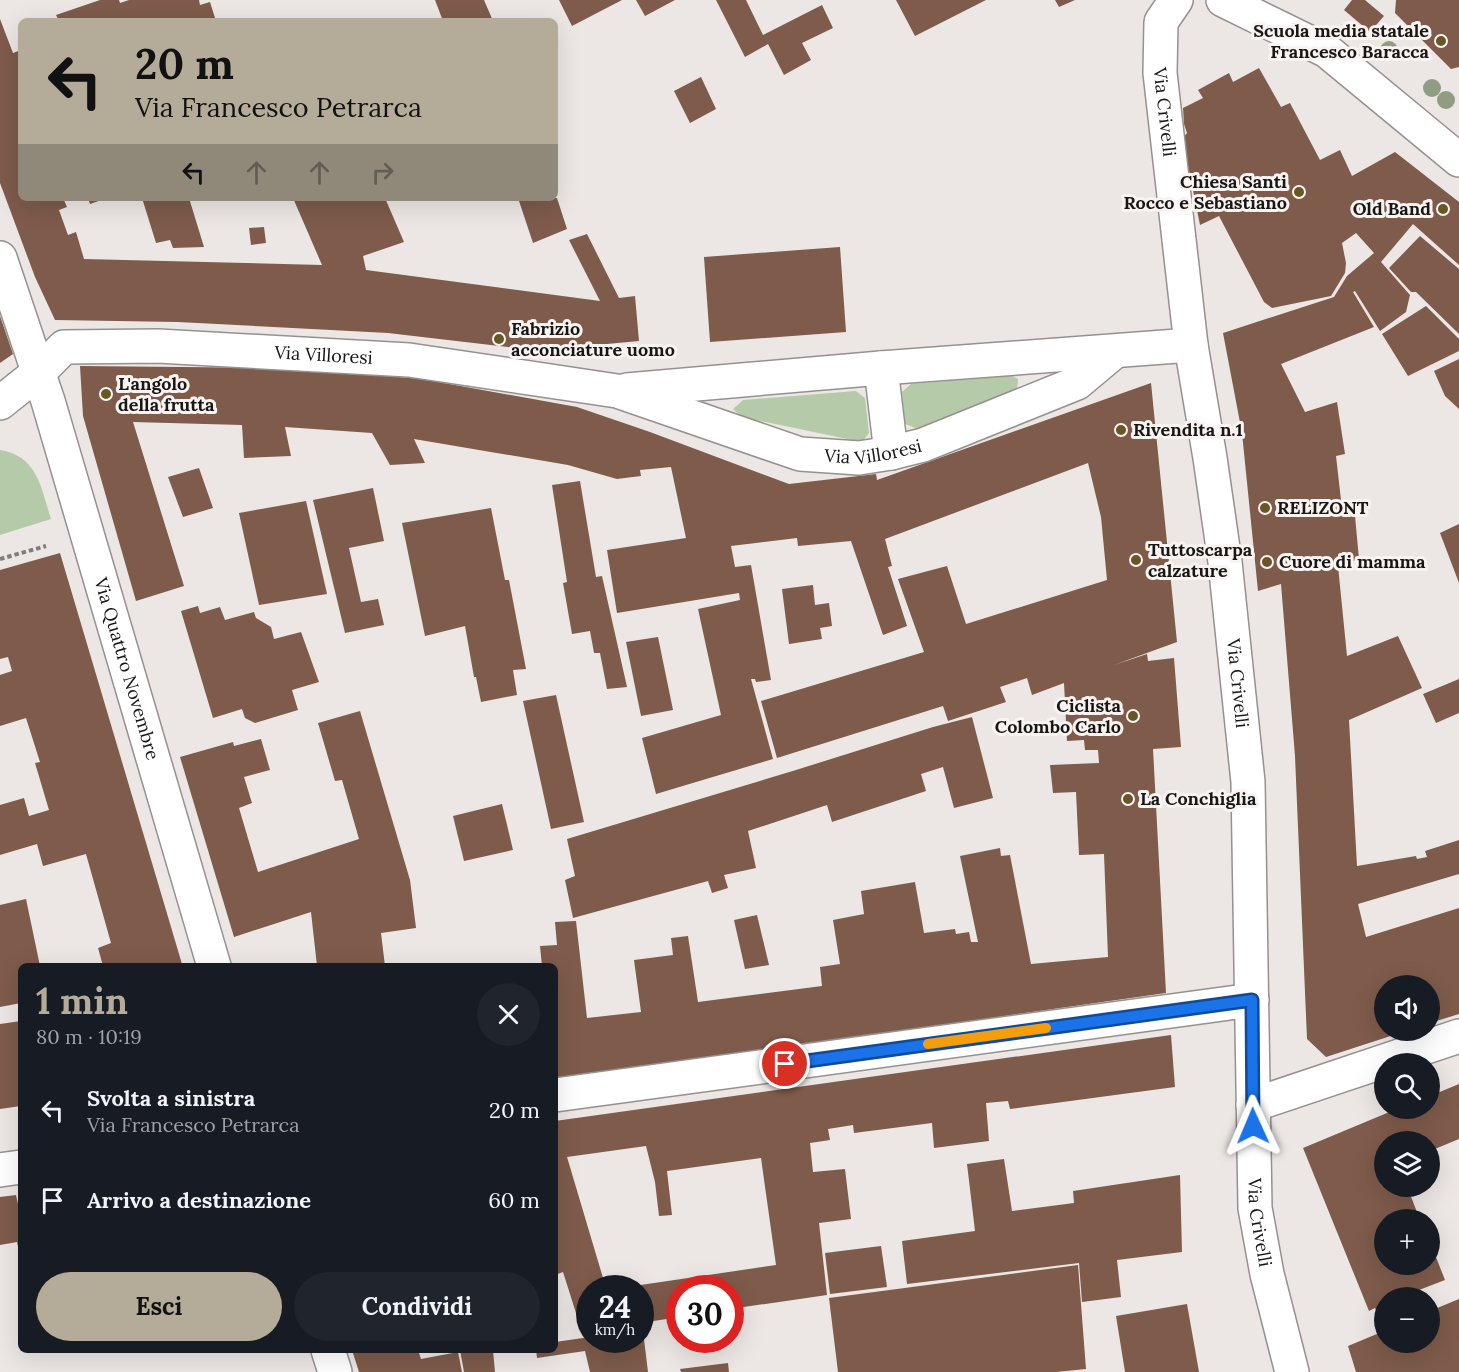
<!DOCTYPE html>
<html lang="it">
<head>
<meta charset="utf-8">
<style>
	:root { --surface:#171b24; --page:#20242c; --text:#f1f3f6; --muted:#9ea1a6; --accent:#b4ac98 }
	body { margin:0; font-family:Lora,serif; background:var(--page); color:var(--text); height:100vh; display:flex; flex-direction:column; font-size:22px; white-space:nowrap }
	* { box-sizing:border-box; margin:0 }
	p { font-size:20px; color:var(--muted) }
	.icon { flex:none; width:33px; height:33px; fill:none; stroke:currentColor; stroke-width:2; stroke-linecap:round; stroke-linejoin:round }
	.map { position:relative; flex:1; overflow:hidden }
	.drawer { position:absolute; left:18px; top:963px; width:540px; height:390px; display:flex; flex-direction:column; background:var(--surface); border-radius:9px; box-shadow:0 6px 24px #0002 }
	.drawer>* { flex:none }
	.guide { position:absolute; left:18px; top:18px; width:540px; height:183px; border-radius:9px; box-shadow:0 6px 24px #0002; background:#b4ac98; color:#111; overflow:hidden }
	.buttons { position:absolute; left:1374px; top:975px; display:grid; gap:12px }
	.buttons a { display:grid; place-items:center; width:66px; height:66px; border-radius:50%; background:var(--surface); box-shadow:0 6px 24px #0002; font-size:30px }
	.speed { position:absolute; left:576px; top:1275px; display:flex; gap:12px; font-size:30px; font-weight:700; text-align:center }
	.speed>* { display:grid; place-content:center; width:78px; height:78px; border-radius:50%; background:var(--surface); box-shadow:0 6px 24px #0002; line-height:1 }
	.speed small { font-size:15px; font-weight:400 }
	.speed .limit { border:9px solid #d22; background:#fff; color:#111 }
	.pin { position:absolute; display:grid; place-items:center; width:51px; height:51px; color:#fff; margin:-26px; border:3px solid #fff; border-radius:50%; box-shadow:0 2px 6px #0007 }
	.me { position:absolute; width:66px; margin:-33px; rotate:359deg; stroke-linejoin:round; filter:drop-shadow(0 0 4px #0008) }
	.turn { display:flex; align-items:center; gap:21px; height:126px; padding:0 18px; font-size:27px }
	.turn .icon { width:78px; height:78px; stroke-width:2.5 }
	.turn b { display:block; font-size:42px; line-height:51px }
	.lanes { display:flex; align-items:center; height:57px; padding:0 18px; background:#0003; justify-content:center; gap:30px; direction:ltr }
	.lanes .off { opacity:.35 }
	.round { display:grid; place-items:center; flex:none; width:63px; height:63px; border-radius:32px; background:var(--page) }
	.head { display:flex; align-items:center; justify-content:space-between; height:102px; padding:0 18px }
	h1 { font-size:36px; font-weight:800; line-height:45px; color:var(--accent) }
	.action { display:flex; gap:12px; margin-top:auto; padding:12px 18px }
	.action a { flex:1; height:69px; border-radius:36px; background:var(--accent); color:#111; font-size:24px; font-weight:800; line-height:69px; text-align:center }
	.action a+a { background:var(--page); color:var(--text) }
	ul { padding:0; list-style:none }
	li { display:flex; align-items:center; gap:18px; height:90px; padding:0 18px }
	li div { flex:1 }
	li b { display:block; font-size:22px }
	li em { font-style:normal }
	.map>svg:first-child { display:block }
	.green { fill:#b5caa8 }
	.building { fill:#7e5b4b }
	.lines { fill:none; stroke-linecap:round; stroke-linejoin:round }
	.minor-casing { stroke:#95918f; stroke-width:36 }
	.path { stroke:#7f7c7b; stroke-width:4; stroke-dasharray:4.5 3; stroke-linecap:butt }
	.minor { stroke:#fff; stroke-width:33 }
	.tree { fill:#909d81 }
	.route-casing { stroke:#114b97; stroke-width:15 }
	.route { stroke:#1a73e8; stroke-width:10 }
	.slow { stroke:#f59e0b; stroke-width:10 }
	.poi-dot { fill:#6a5625; stroke:#f9f4f2; stroke-width:2 }
	.labels { text-anchor:middle; stroke-width:6; stroke-linejoin:round; paint-order:stroke }
	.poi-label { font-size:18px; font-weight:bold; fill:#181716; stroke:#f9f4f2; text-anchor:start }
	.street-label { font-size:18px; fill:#181716; stroke:#f9f4f2 }
</style>
</head>
<body>
<div class="map">
<svg width="1459" height="1372" viewBox="0 0 1459 1372">
	<rect width="100%" height="100%" fill="#ece7e5"/>
	<g class="green">
		<polygon points="1012,376 1018,379 1017,391 918,429 905,424 902,392 911,384"/>
		<polygon points="856,391 865,398 869,433 862,442 742,417 733,409 743,400"/>
		<path d="M0 450C38 456 41 488 51 519L0 535Z"/>
	</g>
	<g class="building">
		<polygon points="100,0 119,0 120,3 129,0 199,0 200,5 210,2 216,21 59,21 56,15"/>
		<polygon points="435,0 484,0 493,21 443,21"/>
		<polygon points="559,0 622,0 572,26"/>
		<polygon points="636,0 675,0 645,16"/>
		<polygon points="716,0 746,0 763,35 822,5 833,28 802,43 811,60 784,75 768,44 745,57"/>
		<polygon points="896,0 986,0 915,36"/>
		<polygon points="1055,0 1075,0 1059,7"/>
		<polygon points="1352,0 1365,0 1384,16 1370,32 1344,10"/>
		<polygon points="1396,0 1459,0 1459,67 1451,69 1395,13"/>
		<polygon points="0,19 13,53 21,50 21,198 63,198 67,207 59,210 68,235 76,232 84,259 322,265 293,198 385,198 404,242 363,256 366,270 600,301 569,240 587,234 619,298 635,296 639,341 596,345 594,357 388,333 178,322 55,320 35,277 0,183"/>
		<polygon points="1259,68 1281,107 1290,103 1320,160 1340,150 1352,176 1395,152 1459,202 1459,265 1413,224 1381,262 1410,295 1406,312 1380,331 1355,291 1353,292 1374,327 1281,364 1305,412 1337,402 1345,454 1336,456 1341,500 1346,500 1348,517 1355,516 1359,559 1338,566 1347,656 1398,636 1422,688 1349,720 1357,866 1416,856 1417,859 1427,857 1425,851 1459,840 1459,874 1358,904 1366,937 1459,908 1459,1014 1430,1023 1430,986 1384,986 1384,1030 1406,1031 1326,1057 1307,1039 1295,756 1281,584 1258,591 1242,433 1223,333 1334,297 1347,276 1374,253 1356,233 1342,243 1346,263 1345,273 1331,296 1272,308 1264,302 1219,216 1200,225 1185,151 1180,142 1187,133 1184,124 1183,108 1203,98 1198,90 1229,73 1233,82"/>
		<polygon points="701,77 716,109 690,123 674,91"/>
		<polygon points="88,198 107,198 90,204"/>
		<polygon points="142,198 189,198 204,247 173,248 170,240 156,243"/>
		<polygon points="518,198 557,198 567,229 533,243"/>
		<polygon points="264,227 266,243 251,245 249,228"/>
		<polygon points="1420,236 1459,269 1459,334 1416,292 1411,292 1389,268"/>
		<polygon points="840,247 846,332 710,342 704,257"/>
		<polygon points="1426,306 1459,339 1459,351 1408,376 1382,334"/>
		<polygon points="0,316 13,354 0,363"/>
		<polygon points="1459,359 1459,409 1445,396 1434,371"/>
		<polygon points="80,366 290,368 422,379 577,407 650,432 789,484 876,474 877,480 1151,383 1177,642 1114,665 1147,654 1148,661 1174,658 1181,747 1153,749 1166,993 555,1080 555,966 542,966 540,946 557,945 555,922 576,921 587,1018 641,1012 634,960 673,955 671,938 688,936 698,1002 822,986 820,967 840,964 833,920 864,914 861,891 915,882 924,933 955,929 956,934 969,932 971,942 978,942 960,856 1000,848 1001,856 1010,855 1031,964 1108,957 1104,854 1079,855 1076,792 1053,793 1050,765 1099,763 1098,750 1085,750 1084,740 1067,741 1064,683 1032,695 1027,678 1000,687 1006,702 948,721 943,706 777,758 761,701 924,652 898,579 947,566 966,624 1107,580 1101,517 1088,463 885,539 892,566 888,567 907,626 883,635 851,541 798,546 797,538 731,546 735,567 751,565 771,680 756,682 755,679 751,679 773,759 656,794 642,738 721,715 698,609 740,600 739,593 617,613 607,550 686,538 671,467 640,470 641,476 617,479 568,465 414,439 425,463 390,465 372,433 285,427 291,456 244,458 242,425 133,422 184,586 136,601 83,416"/>
		<polygon points="199,468 213,508 183,517 168,477"/>
		<polygon points="580,481 596,577 602,576 627,687 607,689 600,653 594,653 590,631 572,634 563,583 567,582 552,485"/>
		<polygon points="373,488 384,541 349,548 361,602 378,599 384,625 345,633 313,500"/>
		<polygon points="306,501 327,594 259,605 239,513"/>
		<polygon points="491,508 505,580 509,580 526,669 513,670 517,695 481,702 476,677 474,677 465,626 425,636 402,523"/>
		<polygon points="1459,524 1459,583 1440,533"/>
		<polygon points="60,553 182,964 176,966 103,966 98,948 111,943 86,854 43,866 37,844 0,855 0,805 24,798 29,816 49,810 35,763 40,762 26,718 0,726 0,675 12,671 8,657 0,659 0,570"/>
		<polygon points="813,585 815,605 829,603 832,626 820,628 822,639 789,644 782,589"/>
		<polygon points="198,606 200,613 220,607 225,620 254,612 256,618 271,627 274,639 301,632 319,682 292,690 298,710 255,723 245,718 242,709 213,718 181,611"/>
		<polygon points="658,637 673,710 641,716 626,642"/>
		<polygon points="1459,679 1459,713 1436,723 1423,694"/>
		<polygon points="556,695 584,822 551,829 523,701"/>
		<polygon points="360,711 410,880 416,928 381,933 385,966 317,966 311,912 234,937 180,757 233,742 234,746 261,739 270,770 244,777 252,803 239,808 258,872 359,839 342,780 335,781 318,723"/>
		<polygon points="972,717 993,798 954,808 943,767 921,774 926,791 832,822 827,805 748,831 756,868 724,875 728,888 712,893 708,881 573,918 565,880 575,876 567,839 796,770 933,727"/>
		<polygon points="502,804 513,850 464,861 453,816"/>
		<polygon points="26,899 40,966 21,966 21,1003 0,1007 0,905"/>
		<polygon points="757,915 769,965 745,969 734,920"/>
		<polygon points="21,1021 21,1106 0,1109 0,1024"/>
		<polygon points="1171,1035 1175,1087 1010,1109 1008,1101 986,1103 989,1141 934,1148 932,1123 854,1133 853,1125 828,1129 830,1140 810,1143 813,1172 845,1169 851,1219 819,1223 827,1295 730,1309 730,1288 680,1288 680,1317 640,1323 640,1288 627,1287 776,1265 761,1158 667,1171 672,1215 659,1216 655,1182 646,1146 567,1157 606,1288 590,1288 590,1331 582,1332 563,1272 555,1275 555,1121"/>
		<polygon points="1459,1084 1459,1139 1430,1151 1430,1142 1384,1142 1384,1186 1407,1186 1420,1220 1384,1220 1384,1264 1430,1264 1430,1242 1445,1280 1406,1295 1407,1298 1384,1298 1384,1330 1375,1308 1369,1311 1303,1148 1399,1108 1430,1108 1430,1096"/>
		<polygon points="1004,1159 1012,1211 1074,1203 1073,1191 1180,1175 1182,1252 1117,1260 1121,1297 1082,1302 1079,1263 907,1284 902,1241 975,1231 967,1164"/>
		<polygon points="16,1195 21,1217 20,1256 17,1242 0,1245 0,1197"/>
		<polygon points="881,1246 887,1287 830,1294 825,1253"/>
		<polygon points="1078,1265 1086,1369 1056,1372 838,1372 829,1298"/>
		<polygon points="1459,1299 1459,1372 1356,1372 1348,1346 1384,1331 1384,1342 1430,1342 1430,1311"/>
		<polygon points="1187,1304 1199,1372 1125,1372 1116,1316"/>
		<polygon points="640,1331 643,1331 648,1372 590,1372 585,1351 537,1358 536,1350 555,1350 555,1342 590,1337 590,1340 640,1340"/>
		<polygon points="352,1350 418,1350 421,1359 458,1352 462,1372 359,1372"/>
		<polygon points="460,1350 493,1350 495,1372 464,1372"/>
		<polygon points="728,1363 729,1372 681,1372 680,1369"/>
	</g>
	<g class="lines">
		<g class="minor-casing">
			<g id="minor">
				<path id="s1" d="M1176 0 1161 22 1160 73 1191 345 1210 458 1225 562 1248 782 1255 1208 1267 1274 1292 1372"/>
				<polyline points="1223,0 1327,51 1459,160"/>
				<path id="s2" d="M0 258 48 401 214 966"/>
				<polyline points="881,368 891,453"/>
				<polyline points="627,390 881,368 1191,345"/>
				<path id="s3" d="M0 403 39 372 64 347 158 346 409 360 617 391 800 454 859 458 891 453 923 445 1077 383 1114 352"/>
				<polyline points="555,1095 1252,1000"/>
				<polyline points="1253,1105 1459,1036"/>
				<polyline points="0,1170 21,1167"/>
				<polyline points="328,1350 335,1372"/>
			</g>
		</g>
		<polyline class="path" points="0,559 46,546"/>
		<use href="#minor" class="minor"/>
	</g>
	<g class="tree">
		<circle cx="1389" cy="50" r="9"/>
		<circle cx="1432" cy="88" r="9"/>
		<circle cx="1446" cy="100" r="9"/>
	</g>
	<g class="lines">
		<g class="route-casing">
			<polyline id="route" points="785,1064 1252,1000 1253,1126"/>
		</g>
		<use href="#route" class="route"/>
		<polyline class="slow" points="928,1044 1046,1028"/>
	</g>
	<g class="poi-dot">
		<circle cx="1441" cy="41" r="6"/>
		<circle cx="1299" cy="192" r="6"/>
		<circle cx="1443" cy="209" r="6"/>
		<circle cx="499" cy="339" r="6"/>
		<circle cx="106" cy="394" r="6"/>
		<circle cx="1121" cy="430" r="6"/>
		<circle cx="1265" cy="508" r="6"/>
		<circle cx="1136" cy="560" r="6"/>
		<circle cx="1267" cy="562" r="6"/>
		<circle cx="1133" cy="716" r="6"/>
		<circle cx="1128" cy="799" r="6"/>
	</g>
	<g class="labels">
		<g class="poi-label">
			<text x="1429" y="37" text-anchor="end">Scuola media statale<tspan x="1429" dy="21">Francesco Baracca</tspan></text>
			<text x="1287" y="188" text-anchor="end">Chiesa Santi<tspan x="1287" dy="21">Rocco e Sebastiano</tspan></text>
			<text x="1431" y="215" text-anchor="end">Old Band</text>
			<text x="511" y="335">Fabrizio<tspan x="511" dy="21">acconciature uomo</tspan></text>
			<text x="118" y="390">L'angolo<tspan x="118" dy="21">della frutta</tspan></text>
			<text x="1133" y="436">Rivendita n.1</text>
			<text x="1277" y="514">RELIZONT</text>
			<text x="1148" y="556">Tuttoscarpa<tspan x="1148" dy="21">calzature</tspan></text>
			<text x="1279" y="568">Cuore di mamma</text>
			<text x="1121" y="712" text-anchor="end">Ciclista<tspan x="1121" dy="21">Colombo Carlo</tspan></text>
			<text x="1140" y="805">La Conchiglia</text>
		</g>
		<g class="street-label">
			<text dy="6" stroke="none"><textPath href="#s1" startOffset="117">Via Crivelli</textPath></text>
			<text dy="6" stroke="none"><textPath href="#s3" startOffset="345">Via Villoresi</textPath></text>
			<text dy="6" stroke="none"><textPath href="#s3" startOffset="908">Via Villoresi</textPath></text>
			<text dy="6" stroke="none"><textPath href="#s2" startOffset="430">Via Quattro Novembre</textPath></text>
			<text dy="6" stroke="none"><textPath href="#s1" startOffset="693">Via Crivelli</textPath></text>
			<text dy="6" stroke="none"><textPath href="#s1" startOffset="1233">Via Crivelli</textPath></text>
		</g>
	</g>
</svg>
<div class="buttons">
<a><svg class="icon" aria-label="sound" viewBox="0 0 24 24"><path d="M4 9h4l5-4v14l-5-4H4zM17 9q2 3 0 6"/></svg></a>
<a><svg class="icon" aria-label="search" viewBox="0 0 24 24"><circle cx="10" cy="10" r="6"/><path d="M15 15l6 6"/></svg></a>
<a><svg class="icon" aria-label="layers" viewBox="0 0 24 24"><path d="M12 4l9 5-9 5-9-5zM3 14l9 5 9-5"/></svg></a>
<a>+</a>
<a>−</a>
</div>
<div class="speed"><div>24<small>km/h</small></div><div class="limit">30</div></div>
<div class="pin" style="left:785px;top:1064px;background:#d93025"><svg class="icon" aria-label="arrive" viewBox="0 0 24 24"><path d="M6 21V4h12l-3 4 3 4H6"/></svg></div>
<svg class="me" style="left:1253px;top:1126px" viewBox="-20 -20 40 40"><path d="M0-17L14 15 0 8-14 15z" fill="#1a73e8" stroke="#fff" stroke-width="4"/></svg>
<div class="guide">
<div class="turn"><svg class="icon" aria-label="left" viewBox="0 0 24 24"><path d="M17 20v-9H6M10 6l-5 5 5 5"/></svg><div><b>20 m</b>Via Francesco Petrarca</div></div>
<div class="lanes"><svg class="icon" aria-label="left" viewBox="0 0 24 24"><path d="M17 20v-9H6M10 6l-5 5 5 5"/></svg><svg class="icon off" aria-label="ahead" viewBox="0 0 24 24"><path d="M12 20V5M6 11l6-6 6 6"/></svg><svg class="icon off" aria-label="ahead" viewBox="0 0 24 24"><path d="M12 20V5M6 11l6-6 6 6"/></svg><svg class="icon off" aria-label="right" viewBox="0 0 24 24"><path d="M7 20v-9h11M14 6l5 5-5 5"/></svg></div>
</div>
<section class="drawer">
<div class="head"><div><h1>1 min</h1><p>80 m · 10:19</p></div><a class="round"><svg class="icon" aria-label="close" viewBox="0 0 24 24"><path d="M6 6l12 12M18 6L6 18"/></svg></a></div>
<ul>
<li><svg class="icon" aria-label="left" viewBox="0 0 24 24"><path d="M17 20v-9H6M10 6l-5 5 5 5"/></svg><div><b>Svolta a sinistra</b><p>Via Francesco Petrarca</p></div><em>20 m</em></li>
<li><svg class="icon" aria-label="arrive" viewBox="0 0 24 24"><path d="M6 21V4h12l-3 4 3 4H6"/></svg><div><b>Arrivo a destinazione</b></div><em>60 m</em></li>
</ul>
<div class="action"><a>Esci</a><a>Condividi</a></div>
</section>
</div>
</body>
</html>
